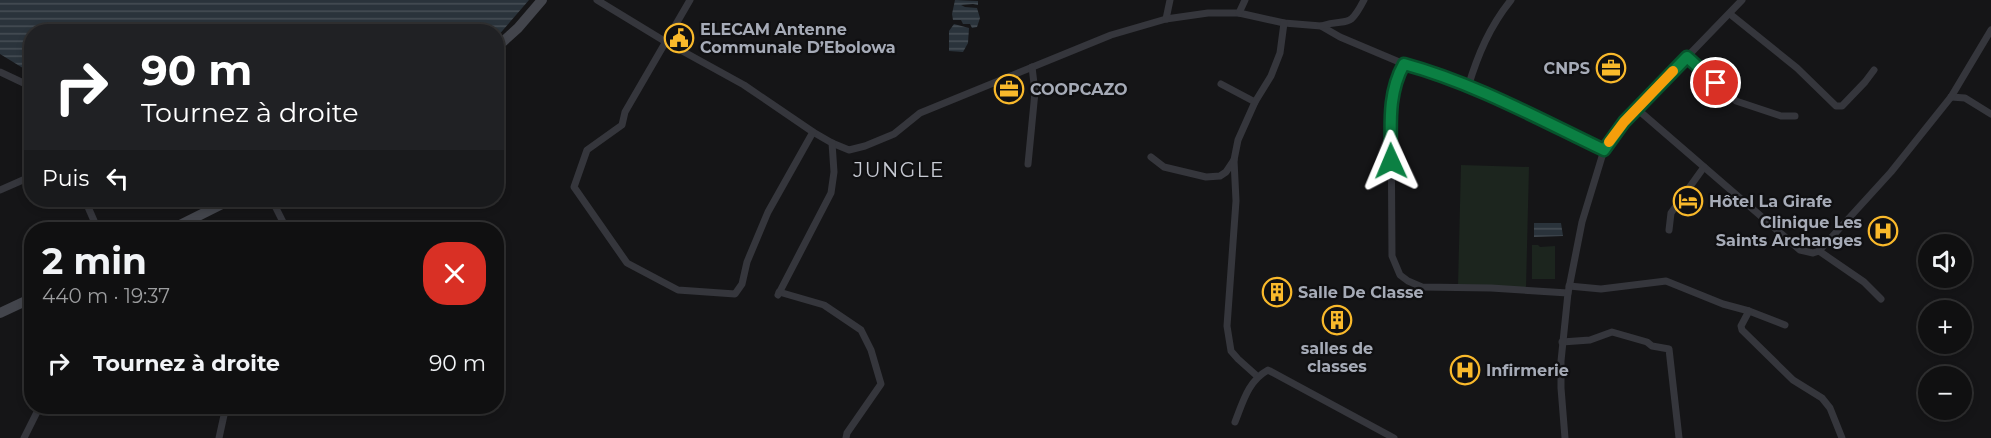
<!DOCTYPE html>
<html lang="fr">
<head>
<meta charset="utf-8">
<style>
	:root { --surface:#101011; --page:#1e1e1f; --text:#f1f3f6; --muted:#9c9d9f; --line:#303031 }
	body { margin:0; font-family:Montserrat,sans-serif; background:var(--page); color:var(--text); height:100vh; display:flex; flex-direction:column; font-size:22px; white-space:nowrap }
	* { box-sizing:border-box; margin:0 }
	p { font-size:20px; color:var(--muted) }
	.icon { flex:none; width:33px; height:33px; fill:none; stroke:currentColor; stroke-width:2; stroke-linecap:round; stroke-linejoin:round }
	.map { position:relative; flex:1; overflow:hidden }
	.drawer { position:absolute; left:24px; top:222px; width:480px; height:192px; display:flex; flex-direction:column; background:var(--surface); border-radius:24px; box-shadow:0 3px 9px #0003,0 0 0 2px var(--line) }
	.drawer>* { flex:none }
	.banner { position:absolute; left:24px; top:24px; width:480px; height:183px; border-radius:24px; box-shadow:0 3px 9px #0003,0 0 0 2px var(--line); background:#202124; color:#fff; overflow:hidden }
	.fabs { position:absolute; left:1918px; top:234px; display:grid; gap:12px }
	.fabs a { display:grid; place-items:center; width:54px; height:54px; border-radius:50%; background:var(--surface); box-shadow:0 3px 9px #0003,0 0 0 2px var(--line); font-size:30px }
	.pin { position:absolute; display:grid; place-items:center; width:51px; height:51px; color:#fff; margin:-26px; border:3px solid #fff; border-radius:50%; box-shadow:0 2px 6px #0007 }
	.me { position:absolute; width:66px; margin:-33px; rotate:359deg; stroke-linejoin:round; filter:drop-shadow(0 0 4px #0008) }
	.turn { display:flex; align-items:center; gap:21px; height:126px; padding:0 18px; font-size:27px }
	.turn .icon { width:78px; height:78px; stroke-width:2.5 }
	.turn b { display:block; font-size:42px; line-height:51px }
	.then { display:flex; align-items:center; height:57px; padding:0 18px; background:#0003; gap:12px; font-size:22px }
	.round { display:grid; place-items:center; flex:none; width:63px; height:63px; border-radius:24px; background:var(--page) }
	.headline { display:flex; align-items:center; justify-content:space-between; height:102px; padding:0 18px }
	h1 { font-size:36px; font-weight:700; line-height:45px }
	ul { padding:0; list-style:none }
	li { display:flex; align-items:center; gap:18px; height:78px; padding:0 18px }
	li div { flex:1 }
	li b { display:block; font-size:22px }
	li em { font-style:normal }
	.map>svg:first-child { display:block }
	.garden { fill:#1c251e }
	.water { fill:url(#water-rules) }
	.lines { fill:none; stroke-linecap:round; stroke-linejoin:round }
	.street { stroke:#35363c; stroke-width:7 }
	.secondary { stroke:#43454c; stroke-width:10 }
	.route-casing { stroke:#07532c; stroke-width:15 }
	.route { stroke:#0b8043; stroke-width:10 }
	.slow { stroke:#f59e0b; stroke-width:10 }
	.labels { text-anchor:middle; stroke-width:4.5; stroke-linejoin:round; paint-order:stroke }
	.poi-label { font-size:16px; font-weight:bold; fill:#a6abb7; stroke:#101012; text-anchor:start }
	.quarter-label { font-size:20px; letter-spacing:1.5px; fill:#c7cad3; stroke:#101012 }
</style>
</head>
<body>
<div class="map">
<svg width="1991" height="438" viewBox="0 0 1991 438">
	<defs>
		<pattern id="water-rules" width="6" height="5" patternUnits="userSpaceOnUse" patternTransform="scale(1.5)"><rect width="6" height="5" fill="#2a333b"/><path d="M0 2.5h6" fill="none" stroke="#464e55"/></pattern>
	</defs>
	<rect width="100%" height="100%" fill="#151517"/>
	<g class="garden">
		<polygon points="1461,165 1529,167 1526,288 1458,286"/>
		<polygon points="1532,245 1538,245 1540,247 1555,246 1555,279 1532,279"/>
	</g>
	<g class="water">
		<polygon points="0,0 529,0 497,37 496,32 32,32 31,73 0,54"/>
		<polygon points="955,0 978,1 978,5 973,4 961,5 965,7 977,8 980,18 977,27 972,28 970,24 963,24 961,20 953,20 952,14"/>
		<polygon points="954,24 969,28 968,43 963,52 949,51 949,31"/>
		<polygon points="1534,223 1561,223 1563,236 1534,237"/>
	</g>
	<g class="lines">
		<g class="street">
			<polyline points="597,0 666,42 744,85 813,132 832,143 849,150 865,146 894,134 920,113 1111,35 1166,19 1208,13 1239,13 1284,23 1321,26 1340,37 1404,64 1425,70 1468,87 1604,150"/>
			<polyline points="690,0 625,112 622,125 587,150 574,187 627,263 678,290 735,294 742,284 747,262 768,212 813,132"/>
			<polyline points="1239,13 1245,0"/>
			<polyline points="1730,14 1797,68 1836,106 1842,106 1865,82 1874,70"/>
			<polyline points="1166,19 1170,0"/>
			<path d="M1321 26C1348 17 1348 31 1364 0"/>
			<polyline points="1687,57 1736,101 1781,116 1795,116"/>
			<polyline points="1404,64 1396,78 1391,109 1392,256 1400,275 1408,281 1422,287 1491,288 1568,293"/>
			<polyline points="0,72 32,87"/>
			<polyline points="1221,84 1255,102"/>
			<path d="M1468 87C1478 54 1490 26 1511 0"/>
			<polyline points="1951,97 1965,98 1991,114"/>
			<polyline points="1637,109 1800,250 1813,253 1819,251 1891,172 1951,97 1991,30"/>
			<polyline points="1151,157 1164,167 1206,177 1220,176 1226,172 1234,160"/>
			<polyline points="1028,164 1035,92 1032,67"/>
			<polyline points="0,190 32,176"/>
			<polyline points="85,200 98,230"/>
			<polyline points="272,200 287,230"/>
			<polyline points="1669,230 1671,213 1704,167"/>
			<polyline points="1819,251 1864,282 1881,299"/>
			<polyline points="1569,286 1601,289 1666,281 1723,304 1749,311 1785,325"/>
			<polyline points="779,292 824,305 861,330 871,350 881,384 847,433 846,438"/>
			<polyline points="778,295 831,193 834,172 832,143"/>
			<polyline points="1749,311 1741,326 1742,330 1793,380 1822,398 1830,408 1842,438"/>
			<polyline points="1562,342 1590,340 1612,332 1647,342 1652,346 1669,349 1679,438"/>
			<polyline points="1257,376 1238,359 1231,351 1227,326 1236,201 1234,160 1238,140 1255,102 1271,76 1280,53 1284,23"/>
			<path d="M1235 422C1243 402 1248 381 1268 370L1394 438"/>
			<polyline points="24,438 40,406"/>
			<polyline points="219,438 226,406"/>
			<polyline points="1565,438 1561,388 1561,361 1568,293 1582,222 1604,150 1624,122 1742,0"/>
		</g>
		<g class="secondary">
			<polyline points="496,48 518,28 542,0"/>
			<polyline points="170,230 230,200"/>
			<polyline points="0,313 32,298"/>
		</g>
	</g>
	<g class="lines">
		<g class="route-casing">
			<path id="route" d="M1391 161C1391 127 1387 94 1404 64 1474 83 1539 119 1604 150L1624 122 1687 57 1716 83"/>
		</g>
		<use href="#route" class="route"/>
		<polyline class="slow" points="1609,142 1624,122 1673,71"/>
	</g>
	<defs>
		<g id="civic-ring" transform="scale(1.5)"><circle r="9.5" fill="#101012" stroke="#f9b92b" stroke-width="1.5"/><path d="M-.6-6.5H3V-4.5H.6V-3L4-1V1h2V6H-6V1h2V-1L-.6-3ZM-1.2 2.5V6h2.4V2.5Z" fill="#f9b92b"/></g>
		<g id="office-ring" transform="scale(1.5)"><circle r="9.5" fill="#101012" stroke="#f9b92b" stroke-width="1.5"/><path d="M-6-3h4V-5.5h4V-3h4V5H-6ZM-1-4.5V-3h2v-1.5ZM-6 0V1H6V0Z" fill="#f9b92b"/></g>
		<g id="hotel-ring" transform="scale(1.5)"><circle r="9.5" fill="#101012" stroke="#f9b92b" stroke-width="1.5"/><path d="M-6-4.5h1.5V1H6V5H4.5V3h-9V5H-6ZM-4 0a1.8 1.8 0 1 1 3.6 0ZM.5 0V-2.5h3Q6-2.5 6 0Z" fill="#f9b92b"/></g>
		<g id="hospital-ring" transform="scale(1.5)"><circle r="9.5" fill="#101012" stroke="#f9b92b" stroke-width="1.5"/><path d="M-5-5h3v3.5h4V-5h3V5h-3V1.5h-4V5h-3Z" fill="#f9b92b"/></g>
		<g id="building-ring" transform="scale(1.5)"><circle r="9.5" fill="#101012" stroke="#f9b92b" stroke-width="1.5"/><path d="M-4-6H4V6H1V3H-1V6H-4ZM-2.5-4.3h1.7v1.8h-1.7ZM.8-4.3h1.7v1.8H.8ZM-2.5-1h1.7V.8h-1.7ZM.8-1h1.7V.8H.8Z" fill="#f9b92b"/></g>
	</defs>
	<g fill-rule="evenodd">
		<use href="#civic-ring" x="679" y="38"/>
		<use href="#office-ring" x="1611" y="68"/>
		<use href="#office-ring" x="1009" y="89"/>
		<use href="#hotel-ring" x="1688" y="201"/>
		<use href="#hospital-ring" x="1883" y="231"/>
		<use href="#building-ring" x="1277" y="292"/>
		<use href="#building-ring" x="1337" y="320"/>
		<use href="#hospital-ring" x="1465" y="370"/>
	</g>
	<g class="labels">
		<g class="poi-label">
			<text x="700" y="35">ELECAM Antenne<tspan x="700" dy="18">Communale D’Ebolowa</tspan></text>
			<text x="1590" y="74" text-anchor="end">CNPS</text>
			<text x="1030" y="95">COOPCAZO</text>
			<text x="1709" y="207">Hôtel La Girafe</text>
			<text x="1862" y="228" text-anchor="end">Clinique Les<tspan x="1862" dy="18">Saints Archanges</tspan></text>
			<text x="1298" y="298">Salle De Classe</text>
			<text x="1337" y="354" text-anchor="middle">salles de<tspan x="1337" dy="18">classes</tspan></text>
			<text x="1486" y="376">Infirmerie</text>
		</g>
		<g class="quarter-label">
			<text x="899" y="177">JUNGLE</text>
		</g>
	</g>
</svg>
<div class="fabs">
<a><svg class="icon" aria-label="sound" viewBox="0 0 24 24"><path d="M4 9h4l5-4v14l-5-4H4zM17 9q2 3 0 6"/></svg></a>
<a>+</a>
<a>−</a>
</div>
<div class="pin" style="left:1716px;top:83px;background:#d93025"><svg class="icon" aria-label="arrive" viewBox="0 0 24 24"><path d="M6 21V4h12l-3 4 3 4H6"/></svg></div>
<svg class="me" style="left:1391px;top:161px" viewBox="-20 -20 40 40"><path d="M0-17L14 15 0 8-14 15z" fill="#0b8043" stroke="#fff" stroke-width="4"/></svg>
<div class="banner">
<div class="turn"><svg class="icon" aria-label="right" viewBox="0 0 24 24"><path d="M7 20v-9h11M14 6l5 5-5 5"/></svg><div><b>90 m</b>Tournez à droite</div></div>
<div class="then">Puis<svg class="icon" aria-label="left" viewBox="0 0 24 24"><path d="M17 20v-9H6M10 6l-5 5 5 5"/></svg></div>
</div>
<section class="drawer">
<div class="headline"><div><h1>2 min</h1><p>440 m · 19:37</p></div><a class="round" style="background:#d93025;color:#fff"><svg class="icon" aria-label="close" viewBox="0 0 24 24"><path d="M6 6l12 12M18 6L6 18"/></svg></a></div>
<ul>
<li><svg class="icon" aria-label="right" viewBox="0 0 24 24"><path d="M7 20v-9h11M14 6l5 5-5 5"/></svg><div><b>Tournez à droite</b></div><em>90 m</em></li>
</ul>
</section>
</div>
</body>
</html>
